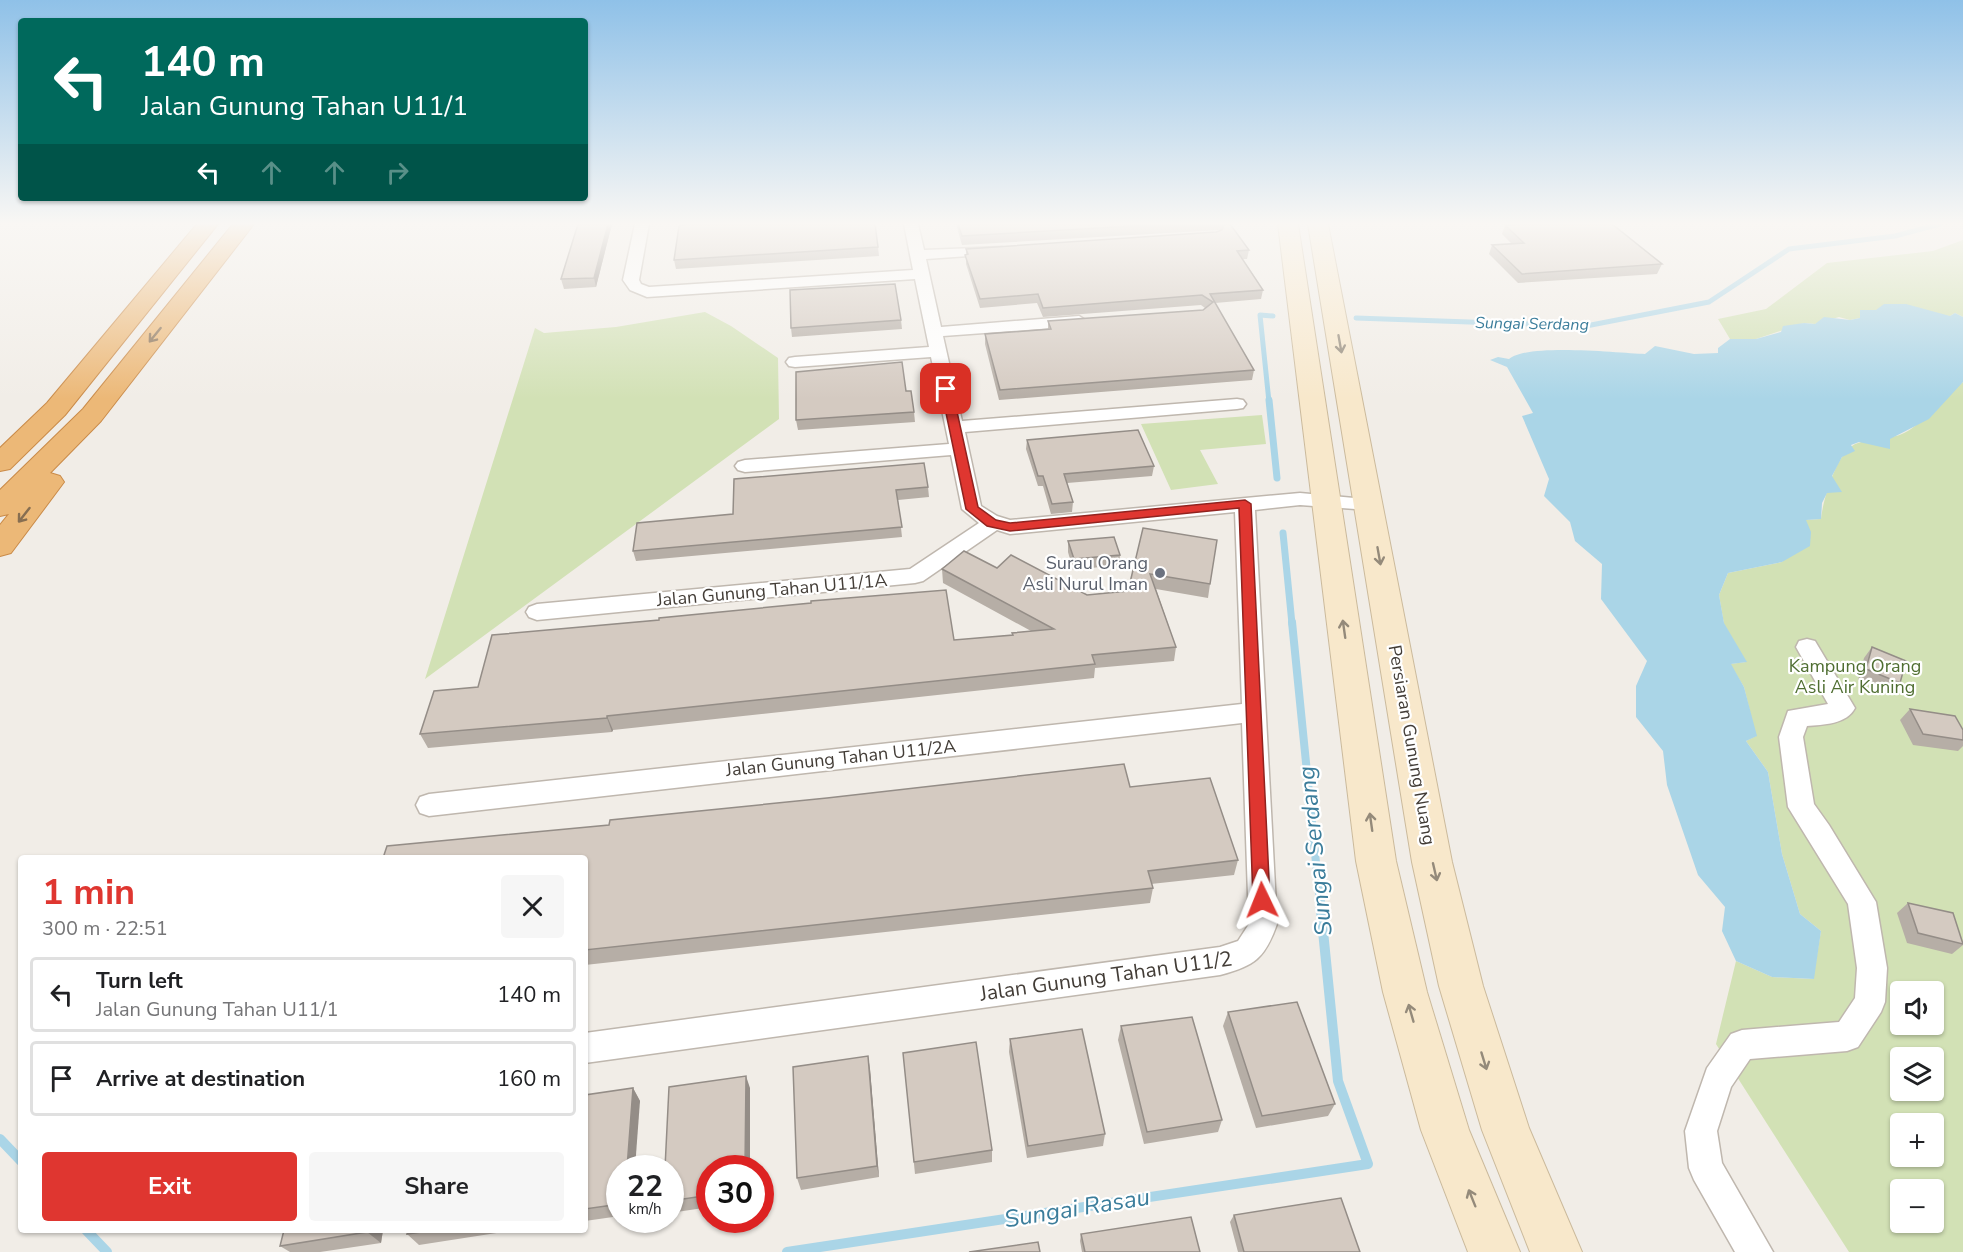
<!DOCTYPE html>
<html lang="en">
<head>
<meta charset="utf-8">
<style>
	:root { --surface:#fff; --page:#f6f6f6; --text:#202124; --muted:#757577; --line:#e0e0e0; --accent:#df3630 }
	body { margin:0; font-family:"Nunito Sans",sans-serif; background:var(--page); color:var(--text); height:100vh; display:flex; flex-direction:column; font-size:22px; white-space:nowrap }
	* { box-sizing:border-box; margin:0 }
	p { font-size:20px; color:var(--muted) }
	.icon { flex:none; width:33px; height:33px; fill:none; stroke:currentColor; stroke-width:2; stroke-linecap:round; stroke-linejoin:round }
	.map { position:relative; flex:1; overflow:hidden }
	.drawer { position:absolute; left:18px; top:855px; width:570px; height:378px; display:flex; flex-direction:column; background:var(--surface); border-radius:6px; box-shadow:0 2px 4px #0004 }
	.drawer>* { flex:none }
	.guide { position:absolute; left:18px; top:18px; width:570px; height:183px; border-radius:6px; box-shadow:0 2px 4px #0004; background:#00695c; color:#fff; overflow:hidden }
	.tools { position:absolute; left:1890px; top:981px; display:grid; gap:12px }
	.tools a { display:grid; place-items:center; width:54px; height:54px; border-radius:6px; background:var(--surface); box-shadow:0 2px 4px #0004; font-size:30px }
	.speed { position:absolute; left:606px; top:1155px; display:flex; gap:12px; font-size:30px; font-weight:700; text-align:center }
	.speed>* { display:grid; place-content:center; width:78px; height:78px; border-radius:50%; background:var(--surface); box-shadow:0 2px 4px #0004; line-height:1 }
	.speed small { font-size:15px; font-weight:400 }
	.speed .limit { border:9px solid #d22; background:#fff; color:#111 }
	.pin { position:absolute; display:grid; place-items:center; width:51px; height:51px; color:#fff; margin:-26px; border-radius:12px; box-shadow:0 3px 9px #0006 }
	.me { position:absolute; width:66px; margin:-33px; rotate:358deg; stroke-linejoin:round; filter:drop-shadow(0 0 4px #0008) }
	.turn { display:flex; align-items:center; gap:21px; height:126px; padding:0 24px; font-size:27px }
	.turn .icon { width:78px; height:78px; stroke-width:2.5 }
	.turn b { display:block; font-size:42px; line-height:51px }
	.lanes { display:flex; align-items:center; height:57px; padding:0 24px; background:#0003; justify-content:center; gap:30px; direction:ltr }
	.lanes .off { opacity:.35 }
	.round { display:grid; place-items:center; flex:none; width:63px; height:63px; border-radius:6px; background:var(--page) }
	.head { display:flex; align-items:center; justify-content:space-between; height:102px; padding:0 24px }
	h1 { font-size:36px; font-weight:700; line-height:45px; color:var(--accent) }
	.action { display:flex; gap:12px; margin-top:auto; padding:12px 24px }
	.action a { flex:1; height:69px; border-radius:6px; background:var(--accent); color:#fff; font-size:24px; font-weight:700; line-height:69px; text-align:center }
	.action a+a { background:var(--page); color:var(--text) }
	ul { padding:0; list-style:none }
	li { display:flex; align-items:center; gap:18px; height:75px; margin:0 12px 9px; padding:0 12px; border:3px solid var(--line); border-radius:6px }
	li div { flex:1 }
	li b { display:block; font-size:22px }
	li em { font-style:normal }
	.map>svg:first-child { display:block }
	.green { fill:#d2e1b5; fill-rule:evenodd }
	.water { fill:#aad5e7 }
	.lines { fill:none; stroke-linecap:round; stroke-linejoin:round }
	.stream-far3 { stroke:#aad5e7; stroke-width:5 }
	.stream-far2 { stroke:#aad5e7; stroke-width:7 }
	.stream-far1 { stroke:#aad5e7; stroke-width:8 }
	.stream { stroke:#aad5e7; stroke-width:10 }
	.street-casing { stroke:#bfb7ae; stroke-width:3 }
	.secondary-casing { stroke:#cbba9c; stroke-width:2 }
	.highway-casing { stroke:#ca8b49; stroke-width:2 }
	.street { fill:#fff; fill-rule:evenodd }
	.secondary { fill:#f8e8cb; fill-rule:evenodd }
	.highway { fill:#ecb877; fill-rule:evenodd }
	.wall { fill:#b6aea6 }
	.shaded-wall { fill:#948d87 }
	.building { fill:#d4cac1; stroke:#948d87; stroke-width:1.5 }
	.oneway { stroke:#876e51 }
	.oneway2 { stroke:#948a7a }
	.route { fill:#df3630; stroke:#91231f; stroke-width:1.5 }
	.worship-dot { fill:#6b7280; stroke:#fff; stroke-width:2 }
	.labels { text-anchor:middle; stroke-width:4.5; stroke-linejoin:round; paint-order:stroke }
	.far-water-label { font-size:16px; font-style:italic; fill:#3b7d9b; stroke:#fff }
	.worship-label { font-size:18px; fill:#5b616d; stroke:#fff; text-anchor:end }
	.street-label { font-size:18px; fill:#433d37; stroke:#fff }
	.park-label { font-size:18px; fill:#4f6e31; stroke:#fff }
	.near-street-label { font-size:21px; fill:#433d37; stroke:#fff }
	.near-water-label { font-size:24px; font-style:italic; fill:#3b7d9b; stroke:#fff }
</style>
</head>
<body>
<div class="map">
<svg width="1963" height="1252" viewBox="0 0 1963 1252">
	<rect width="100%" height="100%" fill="#f1ede7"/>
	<g class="green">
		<polygon points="1963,240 1963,317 1955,313 1950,316 1861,310 1860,318 1850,320 1839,317 1815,324 1804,323 1756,339 1730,339 1718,319 1766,309 1827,263 1933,251"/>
		<polygon points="705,312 731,326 778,358 779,419 425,679 535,328 544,333 616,327"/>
		<path d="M1963 382V1252H1849L1716 1044 1736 961 1772 977 1813 979 1821 931 1800 914 1782 854 1768 772 1746 741 1756 736 1744 687 1730 664 1746 662 1724 624 1719 595 1728 573 1782 562 1806 520 1821 519C1823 500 1837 449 1858 443 1876 437 1894 441 1911 429 1930 416 1944 396 1963 382ZM1900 992H1934V1024H1900ZM1900 1058H1934V1090H1900ZM1900 1124H1934V1156H1900ZM1900 1190H1934V1222H1900Z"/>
		<polygon points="1262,415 1266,444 1200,450 1218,484 1171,490 1141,424"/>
	</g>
	<path class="water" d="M1884 304H1906L1950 316 1955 313 1963 317V382L1929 419 1890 439V449L1859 442 1851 445 1855 451 1842 457 1832 476 1842 492 1827 493 1822 503 1821 519 1806 520 1811 532 1810 546 1782 562 1728 573 1719 595 1724 623 1747 662 1731 664 1744 687 1757 736 1746 741 1768 772 1782 854 1800 914 1821 931 1814 979 1772 977 1736 961 1722 931 1725 907 1698 875 1667 785 1663 751 1636 717V686L1647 661 1601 599 1602 564 1575 541 1570 522 1544 496 1549 479 1522 416 1533 413 1507 367 1490 360 1498 357 1509 359C1527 343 1619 353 1645 354L1655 346 1694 354 1718 353V348L1730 339H1756L1781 332 1783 326 1804 323 1815 324 1824 317 1850 320 1860 318V310H1876Z"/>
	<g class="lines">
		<g class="stream-far3">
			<polyline points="1356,318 1586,326 1709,302 1789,249 1895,236 1940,224"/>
			<polyline points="1269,402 1260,315 1273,316"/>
		</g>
		<g class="stream-far2">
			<polyline points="1269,400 1277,478"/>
			<polyline points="1283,533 1292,624"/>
		</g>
		<polyline class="stream-far1" points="1292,622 1320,903"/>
		<g class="stream">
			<polyline points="0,1139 21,1161"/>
			<polyline points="86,1230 107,1252"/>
			<polyline points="787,1252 1368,1164 1338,1081 1320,901"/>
		</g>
		<g class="street-casing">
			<g id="street">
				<path d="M635 224H649L639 280 641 284 649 287 913 270 904 224H918L924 250 1002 247 1004 250 997 254 926 259 941 327 1079 316 1087 321 1079 326 943 336 962 421 1237 399 1243 400 1246 404 1243 408 1237 409 965 432 981 506 997 516 1010 520 1300 493 1376 500 1379 504 1376 508 1369 510 1300 505 1255 510 1277 924C1265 958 1255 966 1220 975L585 1063V1033L1220 947 1238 941 1249 924 1242 723 429 816 420 813 416 805 420 797 429 794 1242 704 1235 512 1010 534 997 530 923 581 915 583 537 620 529 617 526 612 529 607 537 604 910 569 979 523 962 509 951 455 745 472 738 470 735 466 738 462 745 460 949 444 931 357 795 367 789 366 786 362 789 358 795 357 929 347 915 279 647 297 630 290 623 280Z"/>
				<path d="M1807 639 1815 641 1855 708C1847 724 1823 725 1807 726L1803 737 1814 804 1829 825 1876 902 1887 968 1885 1002 1881 1012 1858 1047 1847 1051 1750 1059 1731 1087 1717 1131 1722 1163 1773 1252H1735L1694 1180 1689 1168 1685 1131 1707 1068 1731 1034 1742 1030 1839 1022 1855 998 1857 968 1848 904 1788 807 1779 737 1788 711 1828 704 1796 647 1799 641Z"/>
			</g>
		</g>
		<g class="secondary-casing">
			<g id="secondary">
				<polygon points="1278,224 1298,224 1396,861 1427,992 1469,1130 1520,1252 1468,1252 1421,1130 1383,992 1356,861"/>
				<polygon points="1308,224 1328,224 1452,862 1483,986 1529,1128 1582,1252 1530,1252 1482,1130 1439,986 1412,862"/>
			</g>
		</g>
		<g class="highway-casing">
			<g id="highway">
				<polygon points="197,224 218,224 65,415 10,469 0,471 0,448 47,403"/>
				<polygon points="233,224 254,224 101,421 50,473 60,476 64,482 11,553 0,556 0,525 9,514 0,516 0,490 83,409"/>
			</g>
		</g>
		<use href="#street" class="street"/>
		<use href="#secondary" class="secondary"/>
		<use href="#highway" class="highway"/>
	</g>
	<g class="wall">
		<polygon points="578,224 612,224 596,287 564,289 561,279"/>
		<polygon points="956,224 1230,224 1249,250 1247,259 1243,259 1263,290 1261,299 1215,303 1254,370 1252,380 999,400 985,344 985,334 1048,329 1048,321 1203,310 1205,308 1201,305 1043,317 1037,303 980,308 966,264 966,249 1216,232 1220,231 1219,230 962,245"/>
		<polygon points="1505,225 1662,264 1657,274 1518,283 1489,254 1492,245 1512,244 1502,234"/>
		<polygon points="878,247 879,256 676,269 674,260"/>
		<polygon points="901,320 902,329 792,337 791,328"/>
		<polygon points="906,391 914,412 915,422 798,430 796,420"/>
		<polygon points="1027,440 1154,466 1152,476 1067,483 1073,502 1072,512 1051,514 1043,486 1038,486 1026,449"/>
		<polygon points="734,479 928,487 929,497 898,500 902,537 636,561 633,551 733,514"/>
		<polygon points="1143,528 1210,584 1208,598 1156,589 1176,647 1174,661 1095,668 1094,678 613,730 612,732 428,748 420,734 478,687 954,640 1012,635 1012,633 1031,631 943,583 942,569 997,568 1087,595 1128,591"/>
		<polygon points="1068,541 1120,555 1119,565 1073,570 1068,552"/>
		<polygon points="1872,647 1900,683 1891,693 1858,680 1864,658"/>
		<polygon points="1910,709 1963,740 1963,746 1958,751 1913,745 1900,720"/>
		<polygon points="1130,787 1238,860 1234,875 1151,884 1153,888 1150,903 585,965 585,858"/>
		<polygon points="1908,903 1963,944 1963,945 1952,954 1907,943 1897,913"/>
		<polygon points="1228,1012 1335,1104 1328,1116 1256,1128 1223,1026"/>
		<polygon points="1121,1026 1222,1120 1218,1132 1144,1144 1118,1040"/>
		<polygon points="1010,1039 1105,1134 1103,1146 1027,1158 1009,1052"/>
		<polygon points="903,1053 992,1150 992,1162 915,1174"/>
		<polygon points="870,1069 879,1177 801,1190 797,1178"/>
		<polygon points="633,1088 640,1101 620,1168 620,1216 585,1221 585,1095"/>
		<polygon points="750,1088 710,1168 710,1207 670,1213 670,1168"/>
		<polygon points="1234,1215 1360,1252 1238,1252 1230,1222"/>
		<polygon points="284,1230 383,1230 381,1243 320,1252 290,1252 280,1246"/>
		<polygon points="408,1230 503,1230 503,1232 419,1245 407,1234"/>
		<polygon points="1081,1234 1200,1252 1082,1252 1080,1241"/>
	</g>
	<g class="shaded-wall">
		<polygon points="608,224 612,224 596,287 594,278"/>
		<polygon points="607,716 613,730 612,732 607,718"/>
		<polygon points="868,1056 870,1069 879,1177 877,1166"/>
		<polygon points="746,1076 750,1088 750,1168 745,1168"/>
		<polygon points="633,1088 640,1101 635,1168 627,1168"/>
		<polygon points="368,1230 383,1230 381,1243 367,1232"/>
	</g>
	<g class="building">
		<polygon points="578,224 608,224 594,278 561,279"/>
		<polygon points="683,224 875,224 878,247 674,260 679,226 683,225"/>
		<polygon points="958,224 1168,224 962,236"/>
		<polygon points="1224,224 1230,224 1249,250 1237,251 1263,290 1210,294 1254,370 1000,390 985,334 1051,329 1048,321 1203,310 1213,302 1202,295 1043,308 1038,294 980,299 965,255 968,254 966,249 1216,232 1222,230 1224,225"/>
		<polygon points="1520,224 1612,224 1662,264 1522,274 1492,245 1524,243 1505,225"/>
		<polygon points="895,284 901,320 791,328 790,290"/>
		<polygon points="902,362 906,391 911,391 914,412 796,420 796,372"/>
		<polygon points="1138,430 1154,466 1064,474 1073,502 1052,504 1043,476 1038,476 1027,440"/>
		<polygon points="924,463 928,487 896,490 902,527 633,551 637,523 733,514 734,479"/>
		<polygon points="1143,528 1217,540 1210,584 1150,574 1176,647 1092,655 1095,664 607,716 607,718 420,734 434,691 478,687 492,635 659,620 659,618 811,603 811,601 946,590 954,640 1013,635 1012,633 1054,629 942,569 964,551 997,568 1011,555 1087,595 1128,591"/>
		<polygon points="1114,537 1120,555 1074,559 1068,541"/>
		<polygon points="1872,647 1906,661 1900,683 1866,669"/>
		<polygon points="1910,709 1955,716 1963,730 1963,740 1923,734"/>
		<polygon points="1124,764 1130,787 1210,778 1238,860 1148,871 1153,888 585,950 585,858 383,858 387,846 609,825 610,820 827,798"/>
		<polygon points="1908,903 1953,913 1963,944 1918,933"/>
		<polygon points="1297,1002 1335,1104 1262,1116 1228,1012"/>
		<polygon points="1192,1017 1222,1120 1147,1132 1121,1026"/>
		<polygon points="1082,1029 1105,1134 1028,1146 1010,1039"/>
		<polygon points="976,1042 992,1150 914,1162 903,1053"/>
		<polygon points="868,1056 877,1166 797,1178 793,1067"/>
		<polygon points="746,1076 745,1168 710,1168 710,1195 670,1201 670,1168 665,1168 669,1087"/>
		<polygon points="633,1088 627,1168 620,1168 620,1204 585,1209 585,1095"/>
		<polygon points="1341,1198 1360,1252 1244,1252 1234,1215"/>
		<polygon points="1191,1217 1200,1252 1085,1252 1081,1234"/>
		<polygon points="284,1230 368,1230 367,1232 280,1246"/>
		<polygon points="408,1230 435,1230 407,1234"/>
		<polygon points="1038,1242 1040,1252 969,1252"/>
	</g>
	<defs><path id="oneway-shaft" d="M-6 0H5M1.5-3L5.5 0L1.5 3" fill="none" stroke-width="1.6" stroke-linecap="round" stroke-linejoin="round" transform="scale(1.5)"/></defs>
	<g class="oneway">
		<use href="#oneway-shaft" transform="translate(155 335) rotate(129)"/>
		<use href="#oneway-shaft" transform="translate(24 515) rotate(128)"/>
	</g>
	<g class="oneway2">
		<use href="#oneway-shaft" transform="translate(1340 344) rotate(80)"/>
		<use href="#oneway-shaft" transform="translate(1379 556) rotate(80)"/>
		<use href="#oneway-shaft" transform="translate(1344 629) rotate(-98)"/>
		<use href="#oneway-shaft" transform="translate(1371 822) rotate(-98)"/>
		<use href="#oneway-shaft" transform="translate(1435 872) rotate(77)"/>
		<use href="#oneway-shaft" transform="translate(1411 1013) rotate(-106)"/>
		<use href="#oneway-shaft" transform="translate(1484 1061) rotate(73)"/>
		<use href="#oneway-shaft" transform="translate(1472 1198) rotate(-112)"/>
	</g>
	<linearGradient id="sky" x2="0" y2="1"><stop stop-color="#8fc1e8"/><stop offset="0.56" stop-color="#f9f7f4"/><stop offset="1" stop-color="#f9f7f4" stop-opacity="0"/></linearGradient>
	<rect width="1963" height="399" fill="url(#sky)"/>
	<polygon class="route" points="946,386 952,389 978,507 996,520 1010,523 1245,500 1251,504 1270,900 1268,906 1262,908 1255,906 1253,900 1239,508 1010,531 987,526 966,509 941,389"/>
	<circle class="worship-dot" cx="1160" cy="573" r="6"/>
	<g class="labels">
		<g class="far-water-label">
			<text transform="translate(1532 323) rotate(1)" y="6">Sungai Serdang</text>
		</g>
		<g class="worship-label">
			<text x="1148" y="569">Surau Orang<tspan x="1148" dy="21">Asli Nurul Iman</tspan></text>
		</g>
		<g class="street-label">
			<text transform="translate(772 590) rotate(-5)" y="6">Jalan Gunung Tahan U11/1A</text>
			<text transform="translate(1412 745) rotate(80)" y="6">Persiaran Gunung Nuang</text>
			<text transform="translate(841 758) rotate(-6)" y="6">Jalan Gunung Tahan U11/2A</text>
		</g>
		<g class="park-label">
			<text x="1855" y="672">Kampung Orang<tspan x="1855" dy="21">Asli Air Kuning</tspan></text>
		</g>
		<g class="near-street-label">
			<text transform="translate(1106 976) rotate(-8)" y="7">Jalan Gunung Tahan U11/2</text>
		</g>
		<g class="near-water-label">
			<text transform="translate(1315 851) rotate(-96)" y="8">Sungai Serdang</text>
			<text transform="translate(1077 1208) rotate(-9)" y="8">Sungai Rasau</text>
		</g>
	</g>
</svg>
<div class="tools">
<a><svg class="icon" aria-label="sound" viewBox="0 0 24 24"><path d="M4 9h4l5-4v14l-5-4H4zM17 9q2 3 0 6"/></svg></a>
<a><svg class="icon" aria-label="layers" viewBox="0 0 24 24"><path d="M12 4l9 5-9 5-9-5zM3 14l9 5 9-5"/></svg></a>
<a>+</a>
<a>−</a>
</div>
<div class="speed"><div>22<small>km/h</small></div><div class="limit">30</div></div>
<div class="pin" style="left:946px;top:389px;background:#d93025"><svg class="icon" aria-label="arrive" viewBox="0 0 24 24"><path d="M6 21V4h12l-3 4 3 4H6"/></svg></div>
<svg class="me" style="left:1262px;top:900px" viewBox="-20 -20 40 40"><path d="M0-17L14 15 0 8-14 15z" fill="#df3630" stroke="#fff" stroke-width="4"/></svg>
<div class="guide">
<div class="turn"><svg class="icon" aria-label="left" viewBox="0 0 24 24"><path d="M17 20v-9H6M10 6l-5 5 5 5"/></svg><div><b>140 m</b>Jalan Gunung Tahan U11/1</div></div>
<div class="lanes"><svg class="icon" aria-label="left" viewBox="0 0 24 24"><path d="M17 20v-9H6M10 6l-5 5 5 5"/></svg><svg class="icon off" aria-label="ahead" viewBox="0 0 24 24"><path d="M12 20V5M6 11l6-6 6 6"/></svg><svg class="icon off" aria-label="ahead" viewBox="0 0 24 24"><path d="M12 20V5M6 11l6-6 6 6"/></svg><svg class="icon off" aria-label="right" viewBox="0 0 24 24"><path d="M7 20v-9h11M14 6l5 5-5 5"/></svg></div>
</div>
<section class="drawer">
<div class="head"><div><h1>1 min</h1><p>300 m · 22:51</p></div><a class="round"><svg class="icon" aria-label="close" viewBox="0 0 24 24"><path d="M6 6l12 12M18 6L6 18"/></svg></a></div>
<ul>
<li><svg class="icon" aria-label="left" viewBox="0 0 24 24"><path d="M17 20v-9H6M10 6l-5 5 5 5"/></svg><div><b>Turn left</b><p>Jalan Gunung Tahan U11/1</p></div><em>140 m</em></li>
<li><svg class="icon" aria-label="arrive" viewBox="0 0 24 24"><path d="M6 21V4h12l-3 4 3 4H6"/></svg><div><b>Arrive at destination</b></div><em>160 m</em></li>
</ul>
<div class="action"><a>Exit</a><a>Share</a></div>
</section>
</div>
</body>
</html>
